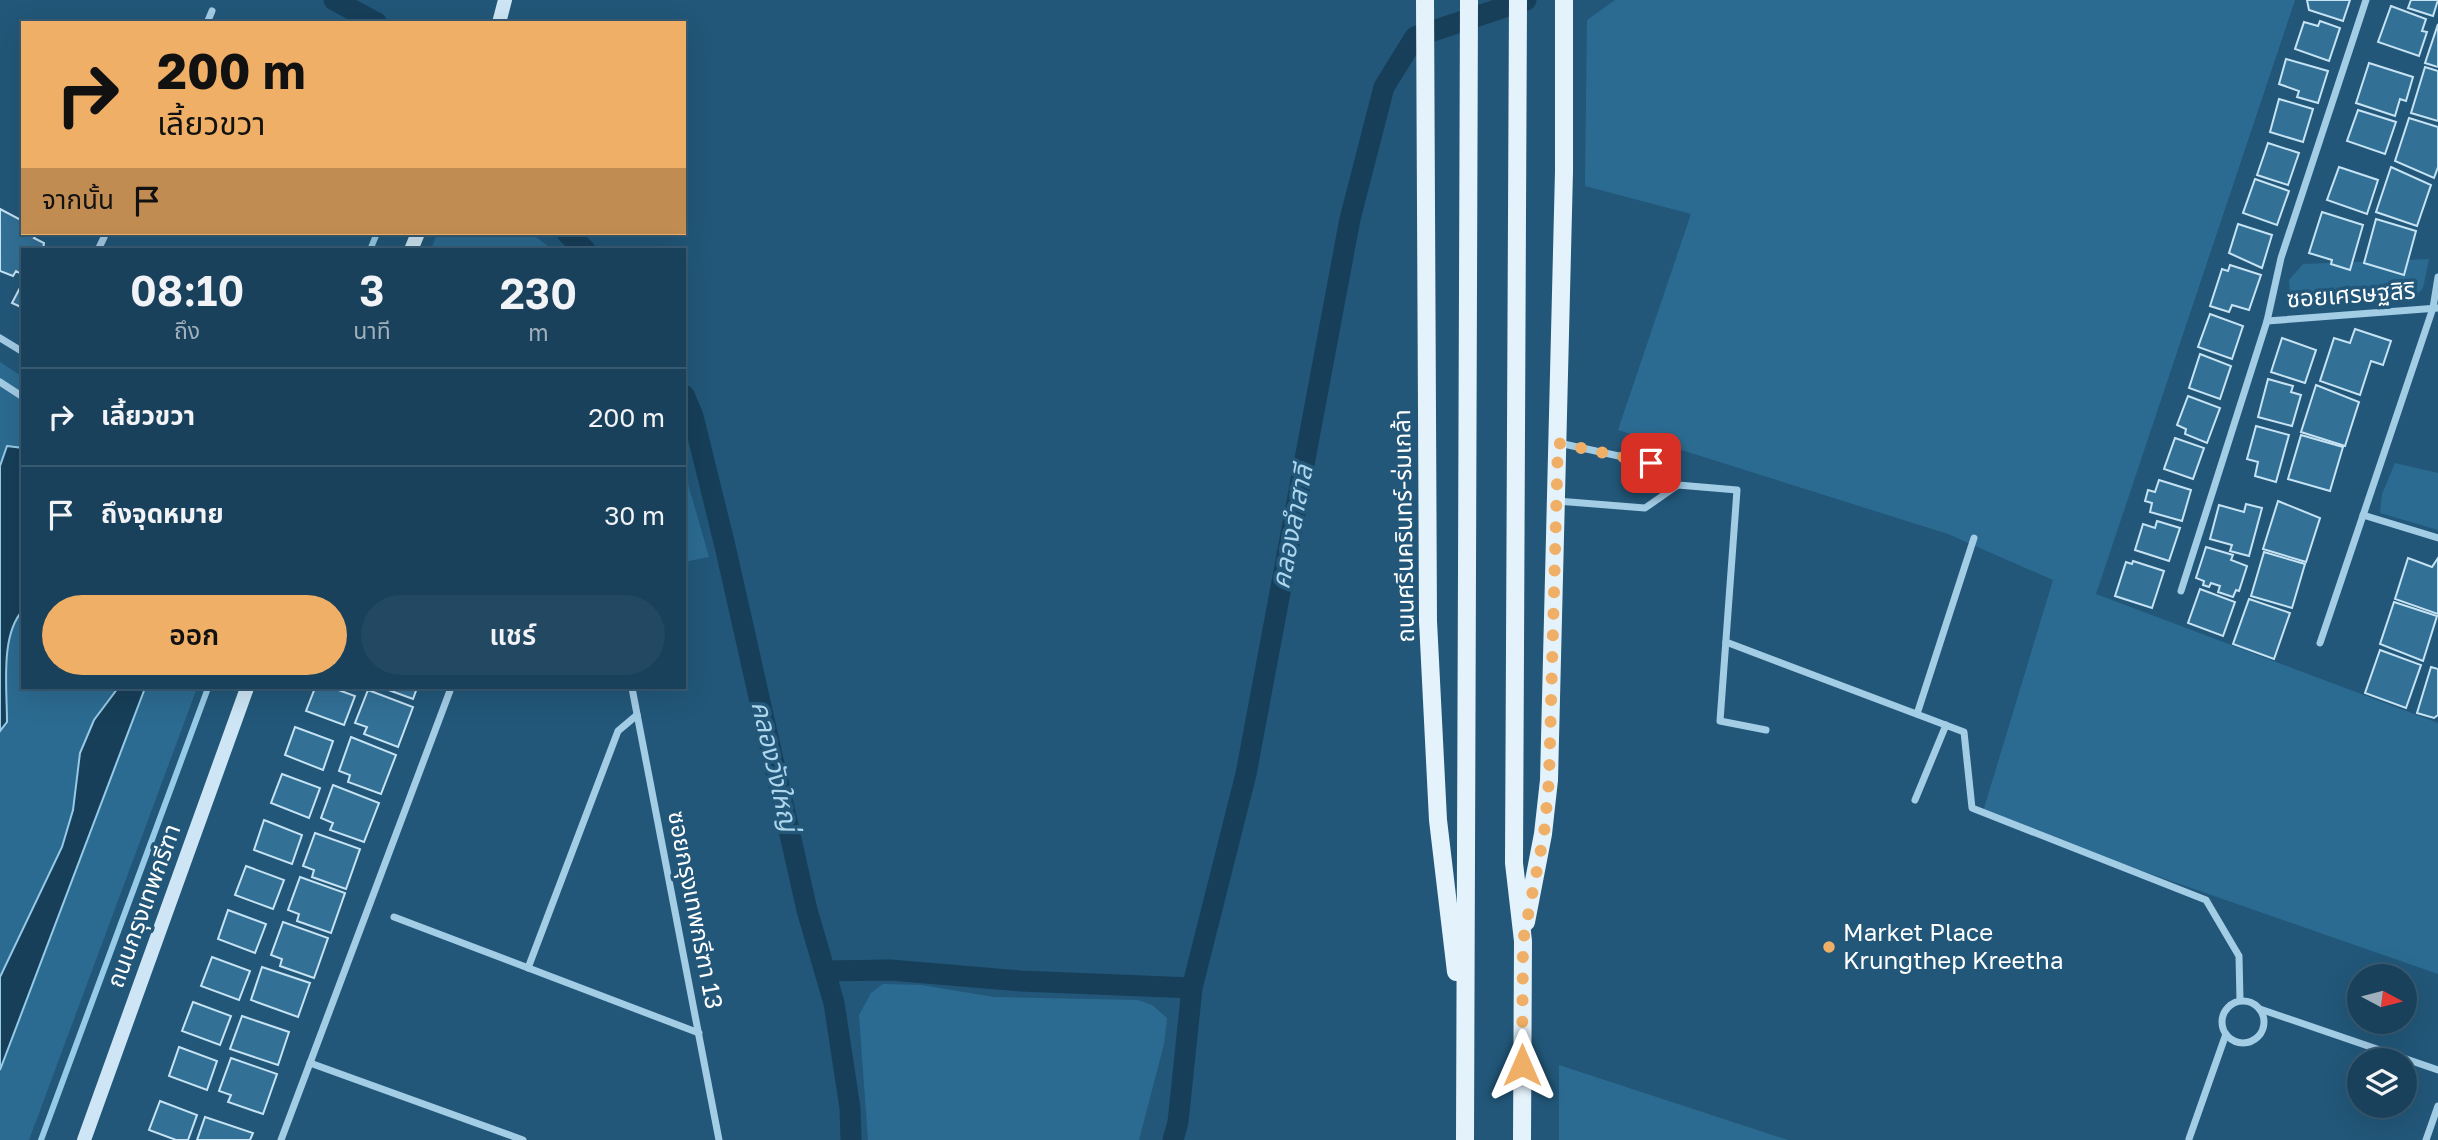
<!DOCTYPE html>
<html lang="th">
<head>
<meta charset="utf-8">
<style>
	:root { --surface:#1a415b; --page:#234861; --text:#f1f3f6; --muted:#9fafbb; --line:#385a71; --accent:#f0af66 }
	body { margin:0; font-family:"Golos Text","Noto Sans Thai",sans-serif; background:var(--page); color:var(--text); height:100vh; display:flex; flex-direction:column; font-size:26px; white-space:nowrap }
	* { box-sizing:border-box; margin:0 }
	p { font-size:23px; color:var(--muted) }
	.icon { flex:none; width:38px; height:38px; fill:none; stroke:currentColor; stroke-width:2; stroke-linecap:round; stroke-linejoin:round }
	.map { position:relative; flex:1; overflow:hidden }
	.details { position:absolute; left:21px; top:248px; width:665px; height:441px; display:flex; flex-direction:column; background:var(--surface); border-radius:0px; box-shadow:0 7px 28px #0002,0 0 0 2px var(--line) }
	.details>* { flex:none }
	.guide { position:absolute; left:21px; top:21px; width:665px; height:214px; border-radius:0px; box-shadow:0 7px 28px #0002,0 0 0 2px var(--line); background:#f0af66; color:#111; overflow:hidden }
	.needle { width:46px; rotate:97deg }
	.controls { position:absolute; left:2347px; top:964px; display:grid; gap:14px }
	.controls a { display:grid; place-items:center; width:70px; height:70px; border-radius:50%; background:var(--surface); box-shadow:0 7px 28px #0002,0 0 0 2px var(--line); font-size:35px }
	.pin { position:absolute; display:grid; place-items:center; width:60px; height:60px; color:#fff; margin:-30px; border-radius:14px; box-shadow:0 4px 10px #0006 }
	.me { position:absolute; width:77px; margin:-38px; rotate:0deg; stroke-linejoin:round; filter:drop-shadow(0 0 5px #0008) }
	.turn { display:flex; align-items:center; gap:24px; height:147px; padding:0 21px; font-size:32px }
	.turn .icon { width:91px; height:91px; stroke-width:2.5 }
	.turn b { display:block; font-size:49px; line-height:60px }
	.then { display:flex; align-items:center; height:66px; padding:0 21px; background:#0003; gap:14px; font-size:26px }
	.eta { display:flex; justify-content:space-evenly; align-items:center; height:119px; text-align:center }
	.eta b { font-size:42px; font-weight:600; line-height:49px }
	.button { display:flex; gap:14px; margin-top:auto; padding:14px 21px }
	.button a { flex:1; height:80px; border-radius:42px; background:var(--accent); color:#111; font-size:28px; font-weight:600; line-height:80px; text-align:center }
	.button a+a { background:var(--page); color:var(--text) }
	ul { padding:0; list-style:none }
	li { display:flex; align-items:center; gap:21px; height:98px; padding:0 21px; border-top:2px solid var(--line) }
	li div { flex:1 }
	li b { display:block; font-size:26px }
	li em { font-style:normal }
	.map>svg:first-child { display:block }
	.green { fill:#2c6b91 }
	.water { fill:#173f59; stroke:#97cae6; stroke-width:2 }
	.lines { fill:none; stroke-linecap:round; stroke-linejoin:round }
	.stream { stroke:#97cae6; stroke-width:6 }
	.canal { stroke:#173f59; stroke-width:21 }
	.building { fill:#327096; stroke:#c6e3f4; stroke-width:2 }
	.minor { stroke:#a3cce5; stroke-width:7 }
	.secondary { stroke:#cde5f4; stroke-width:14 }
	.primary { stroke:#e4f2fc; stroke-width:18 }
	.route { stroke:#f0af66; stroke-width:12; stroke-dasharray:0 21.6 }
	.poi-dot { fill:#f0af66; stroke:#225779; stroke-width:2.5 }
	.labels { text-anchor:middle; stroke-width:7; stroke-linejoin:round; paint-order:stroke }
	.street-label { font-size:24px; fill:#fff; stroke:#225779 }
	.poi-label { font-size:24px; fill:#fff; stroke:#225779; text-anchor:start }
	.water-label { font-size:26px; font-style:italic; fill:#aed6ed; stroke:#225779 }
</style>
</head>
<body>
<div class="map">
<svg width="2438" height="1140" viewBox="0 0 2438 1140">
	<rect width="100%" height="100%" fill="#225779"/>
	<g class="green">
		<polygon points="1615,0 2295,0 2096,594 2438,723 2438,974 1982,815 2053,580 1948,534 1618,430 1691,214 1585,186 1587,20"/>
		<polygon points="437,233 531,233 553,250 431,250"/>
		<polygon points="2429,259 2423,288 2414,298 2291,307 2289,280 2303,264"/>
		<polygon points="0,362 23,377 23,688 197,688 29,1140 0,1140"/>
		<polygon points="2395,463 2438,473 2438,530 2380,513 2382,494"/>
		<polygon points="684,470 709,557 684,562"/>
		<polygon points="883,984 921,985 994,997 1138,1000 1152,1005 1167,1018 1164,1044 1139,1140 868,1140 859,1015 871,993"/>
		<polygon points="1559,1065 1788,1140 1559,1140"/>
	</g>
	<g class="water">
		<path d="M7 446 23 448V610C0 635 7 687 7 722L0 731V466Z"/>
		<polygon points="118,688 145,688 0,1070 0,977 62,847 73,810 80,753 94,720"/>
	</g>
	<g class="lines">
		<g class="stream">
			<polyline points="370,250 377,233"/>
			<polyline points="41,1140 208,688"/>
		</g>
		<g class="canal">
			<polyline points="334,0 377,23"/>
			<polyline points="567,233 585,250"/>
			<polyline points="684,395 693,416 725,546 807,910 834,1003 850,1108 851,1140"/>
			<polyline points="825,971 890,970 1021,981 1192,988"/>
			<polyline points="1173,1140 1178,1122 1192,988 1246,774 1350,219 1384,87 1415,37 1526,0"/>
		</g>
	</g>
	<g class="building">
		<polygon points="2307,0 2350,0 2343,21 2309,10"/>
		<polygon points="2411,0 2438,0 2433,16 2408,8"/>
		<polygon points="2391,6 2426,19 2422,31 2427,32 2419,56 2378,42"/>
		<polygon points="2320,21 2340,28 2329,61 2295,49 2304,22 2318,26"/>
		<polygon points="2438,24 2438,67 2425,63"/>
		<polygon points="2286,59 2328,71 2318,103 2297,97 2299,91 2279,84"/>
		<polygon points="2369,63 2413,77 2406,101 2400,99 2395,116 2356,103"/>
		<polygon points="2425,67 2438,71 2438,121 2411,113"/>
		<polygon points="2279,99 2313,109 2303,142 2270,132"/>
		<polygon points="2358,110 2396,122 2385,154 2347,141"/>
		<polygon points="2409,118 2438,127 2438,167 2434,178 2395,161"/>
		<polygon points="2268,143 2299,153 2288,185 2257,175"/>
		<polygon points="2339,167 2378,180 2367,214 2327,200"/>
		<polygon points="2391,167 2431,185 2417,226 2376,212"/>
		<polygon points="2255,179 2289,191 2277,225 2243,213"/>
		<polygon points="0,209 23,221 23,233 32,233 36,235 34,238 44,243 43,250 23,250 23,275 16,271 13,276 0,271"/>
		<polygon points="2322,212 2363,225 2350,270 2331,264 2332,260 2309,253"/>
		<polygon points="2376,219 2416,231 2404,275 2364,263"/>
		<polygon points="2238,224 2272,235 2262,268 2229,253"/>
		<polygon points="2230,265 2261,275 2249,310 2232,305 2229,312 2210,306 2222,269 2228,271"/>
		<polygon points="23,282 23,308 12,303"/>
		<polygon points="2210,314 2243,326 2232,359 2198,347"/>
		<polygon points="2355,329 2391,341 2383,365 2371,361 2360,395 2320,381 2334,338 2350,343"/>
		<polygon points="2282,338 2316,350 2305,383 2271,372"/>
		<polygon points="2200,354 2231,366 2220,399 2189,388"/>
		<polygon points="2268,379 2293,386 2291,392 2301,395 2292,426 2258,417"/>
		<polygon points="2316,385 2359,402 2345,446 2301,432"/>
		<polygon points="2188,396 2220,408 2207,443 2185,434 2186,429 2177,425"/>
		<polygon points="2256,426 2289,435 2276,482 2255,476 2258,462 2247,459"/>
		<polygon points="2301,435 2343,447 2330,491 2288,479"/>
		<polygon points="2175,438 2204,448 2193,479 2164,469"/>
		<polygon points="2159,480 2191,490 2182,521 2150,512 2152,503 2145,501 2148,490 2155,492"/>
		<polygon points="2278,501 2320,518 2306,562 2263,549"/>
		<polygon points="2246,504 2262,508 2249,556 2230,551 2232,545 2210,539 2219,505 2244,512"/>
		<polygon points="2157,521 2180,528 2169,561 2135,550 2143,524 2155,528"/>
		<polygon points="2206,547 2233,555 2231,560 2247,566 2239,591 2236,590 2233,597 2218,592 2220,586 2211,583 2209,587 2203,585 2204,581 2196,578"/>
		<polygon points="2264,552 2305,564 2292,608 2251,596"/>
		<polygon points="2408,558 2432,567 2438,558 2438,614 2395,599"/>
		<polygon points="2133,561 2164,571 2152,608 2115,596 2126,562 2132,564"/>
		<polygon points="2200,589 2235,602 2223,636 2188,623"/>
		<polygon points="2249,599 2290,613 2274,659 2233,644"/>
		<polygon points="2394,602 2437,616 2423,661 2380,644"/>
		<polygon points="2380,650 2421,665 2406,708 2365,693"/>
		<polygon points="2431,667 2438,669 2438,715 2434,718 2417,713"/>
		<polygon points="315,688 333,688 355,696 344,725 306,711"/>
		<polygon points="383,688 417,688 413,699"/>
		<polygon points="368,690 413,707 398,747 364,734 367,727 355,723"/>
		<polygon points="295,727 333,741 323,770 285,755"/>
		<polygon points="351,737 396,755 381,794 348,782 350,775 339,771"/>
		<polygon points="282,774 320,788 309,818 271,803"/>
		<polygon points="333,785 379,803 364,842 330,830 333,823 321,818"/>
		<polygon points="264,820 302,835 292,864 254,850"/>
		<polygon points="315,833 360,849 346,889 312,877 314,870 303,866"/>
		<polygon points="246,866 284,880 273,909 235,895"/>
		<polygon points="300,877 345,893 331,933 297,921 299,914 288,910"/>
		<polygon points="228,910 266,924 255,953 218,939"/>
		<polygon points="283,922 328,938 314,978 280,966 282,959 271,955"/>
		<polygon points="212,957 250,971 239,1000 201,986"/>
		<polygon points="262,967 310,983 298,1017 251,1000"/>
		<polygon points="193,1002 231,1016 220,1045 182,1031"/>
		<polygon points="242,1016 289,1032 278,1065 230,1049"/>
		<polygon points="179,1047 217,1061 207,1090 169,1076"/>
		<polygon points="231,1058 277,1074 263,1114 228,1102 231,1095 219,1091"/>
		<polygon points="160,1101 197,1115 188,1140 176,1140 149,1130"/>
		<polygon points="205,1117 253,1133 250,1140 197,1140"/>
	</g>
	<g class="lines">
		<g class="minor">
			<polyline points="207,23 212,11"/>
			<polyline points="98,250 106,233"/>
			<polyline points="2267,321 2438,308"/>
			<polyline points="0,338 23,352"/>
			<polyline points="0,382 23,397"/>
			<polyline points="1678,485 1737,490 1720,721 1766,730"/>
			<polyline points="1557,501 1645,508 1678,485 1651,463 1559,443"/>
			<polyline points="2363,515 2438,538"/>
			<polyline points="2181,591 2267,321 2281,258 2366,0"/>
			<polyline points="1726,642 1964,732 1972,808 2206,900 2239,956 2240,1000"/>
			<polyline points="2320,643 2433,308 2438,277"/>
			<polyline points="632,688 719,1140"/>
			<polyline points="1917,714 1974,538"/>
			<polyline points="1915,800 1946,725"/>
			<polyline points="394,917 699,1033"/>
			<polyline points="528,968 618,731 637,715"/>
			<circle cx="2243" cy="1022" r="21"/>
			<polyline points="2260,1009 2438,1070"/>
			<polyline points="310,1063 523,1140"/>
			<polyline points="2189,1139 2226,1034"/>
			<polyline points="281,1140 451,688"/>
			<polyline points="2426,1140 2438,1106"/>
		</g>
		<g class="secondary">
			<polyline points="499,23 505,0"/>
			<polyline points="411,250 418,233"/>
			<polyline points="84,1140 247,688"/>
		</g>
		<g class="primary">
			<polyline points="1425,0 1428,621 1438,820 1456,972"/>
			<polyline points="1518,0 1514,863 1523,941 1522,1140"/>
			<polyline points="1526,922 1543,834 1549,780 1564,171 1564,0"/>
			<polyline points="1465,1140 1469,0"/>
		</g>
	</g>
	<g class="lines">
		<polyline class="route" points="1522,1065 1523,941 1544,834 1549,780 1558,443 1651,463"/>
	</g>
	<circle class="poi-dot" cx="1829" cy="947" r="7"/>
	<g class="labels">
		<g class="street-label">
			<text transform="translate(2351 295) rotate(-4)" y="8">ซอยเศรษฐสิริ</text>
			<text transform="translate(1404 526) rotate(-91)" y="8">ถนนศรีนครินทร์-ร่มเกล้า</text>
			<text transform="translate(144 906) rotate(-70)" y="8">ถนนกรุงเทพกรีฑา</text>
			<text transform="translate(695 910) rotate(79)" y="8">ซอยกรุงเทพกรีฑา 13</text>
		</g>
		<g class="poi-label">
			<text x="1843" y="941">Market Place<tspan x="1843" dy="28">Krungthep Kreetha</tspan></text>
		</g>
		<g class="water-label">
			<text transform="translate(1292 527) rotate(-79)" y="9">คลองลำสาลี</text>
			<text transform="translate(775 766) rotate(77)" y="9">คลองวังใหญ่</text>
		</g>
	</g>
</svg>
<div class="controls">
<a><svg class="needle" viewBox="-14 -14 28 28"><path d="M0-13l5 13h-10z" fill="#e53935"/><path d="M0 13l5-13h-10z" fill="#9fafbb"/></svg></a>
<a><svg class="icon" aria-label="layers" viewBox="0 0 24 24"><path d="M12 4l9 5-9 5-9-5zM3 14l9 5 9-5"/></svg></a>
</div>
<div class="pin" style="left:1651px;top:463px;background:#d93025"><svg class="icon" aria-label="arrive" viewBox="0 0 24 24"><path d="M6 21V4h12l-3 4 3 4H6"/></svg></div>
<svg class="me" style="left:1522px;top:1065px" viewBox="-20 -20 40 40"><path d="M0-17L14 15 0 8-14 15z" fill="#f0af66" stroke="#fff" stroke-width="4"/></svg>
<div class="guide">
<div class="turn"><svg class="icon" aria-label="right" viewBox="0 0 24 24"><path d="M7 20v-9h11M14 6l5 5-5 5"/></svg><div><b>200 m</b>เลี้ยวขวา</div></div>
<div class="then">จากนั้น<svg class="icon" aria-label="arrive" viewBox="0 0 24 24"><path d="M6 21V4h12l-3 4 3 4H6"/></svg></div>
</div>
<section class="details">
<div class="eta">
<div><b>08:10</b><p>ถึง</p></div>
<div><b>3</b><p>นาที</p></div>
<div><b>230</b><p>m</p></div>
</div>
<ul>
<li><svg class="icon" aria-label="right" viewBox="0 0 24 24"><path d="M7 20v-9h11M14 6l5 5-5 5"/></svg><div><b>เลี้ยวขวา</b></div><em>200 m</em></li>
<li><svg class="icon" aria-label="arrive" viewBox="0 0 24 24"><path d="M6 21V4h12l-3 4 3 4H6"/></svg><div><b>ถึงจุดหมาย</b></div><em>30 m</em></li>
</ul>
<div class="button"><a>ออก</a><a>แชร์</a></div>
</section>
</div>
</body>
</html>
